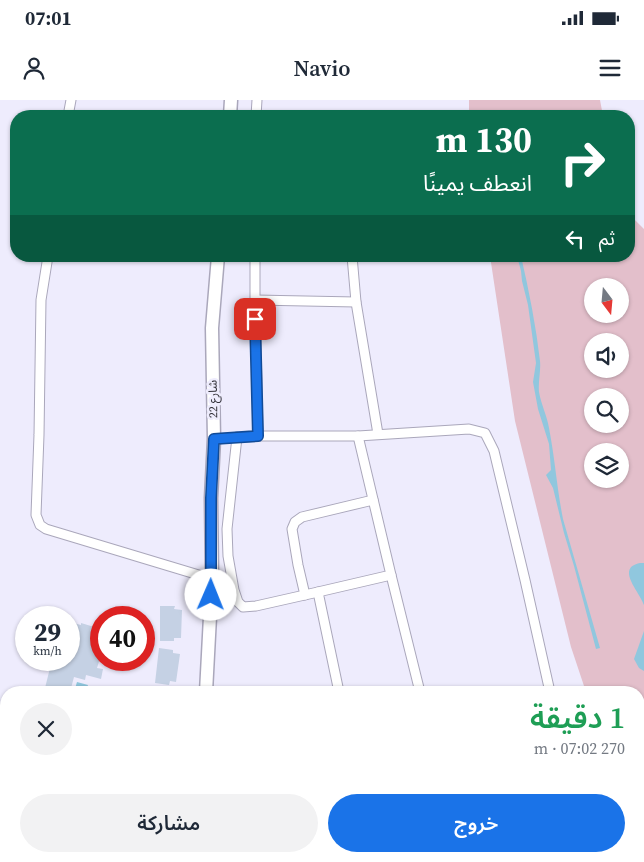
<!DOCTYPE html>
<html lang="ar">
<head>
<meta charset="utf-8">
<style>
	:root { --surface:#fff; --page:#f2f2f3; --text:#1f2937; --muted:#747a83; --accent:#1a73e8 }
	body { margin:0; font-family:"Source Serif 4","Noto Sans Arabic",serif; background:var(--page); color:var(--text); direction:rtl; height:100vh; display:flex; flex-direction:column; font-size:19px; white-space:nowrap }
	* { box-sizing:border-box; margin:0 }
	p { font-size:16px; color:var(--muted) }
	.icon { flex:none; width:28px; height:28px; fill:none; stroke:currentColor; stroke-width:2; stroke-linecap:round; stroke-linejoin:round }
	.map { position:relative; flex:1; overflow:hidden; direction:ltr }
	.details { position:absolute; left:0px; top:586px; width:645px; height:176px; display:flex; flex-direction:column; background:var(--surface); border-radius:20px 20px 0 0; box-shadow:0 1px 4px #0004; direction:rtl }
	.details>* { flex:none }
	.banner { position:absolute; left:10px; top:10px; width:625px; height:152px; border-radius:20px; box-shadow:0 1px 4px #0004; direction:rtl; background:#0b6e4f; color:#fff; overflow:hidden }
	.needle { width:32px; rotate:164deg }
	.fabs { position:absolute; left:584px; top:178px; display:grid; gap:10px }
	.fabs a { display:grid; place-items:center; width:45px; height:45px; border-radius:50%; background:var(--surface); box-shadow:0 1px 4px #0004; font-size:25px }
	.speed { position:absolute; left:15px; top:506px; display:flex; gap:10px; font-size:25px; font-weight:700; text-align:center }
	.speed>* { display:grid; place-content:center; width:65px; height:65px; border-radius:50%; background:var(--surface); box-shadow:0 1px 4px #0004; line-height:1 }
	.speed small { font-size:12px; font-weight:400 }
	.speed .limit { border:8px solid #d22; background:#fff; color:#111 }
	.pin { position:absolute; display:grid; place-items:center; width:42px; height:42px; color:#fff; margin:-21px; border-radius:10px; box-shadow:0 2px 8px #0006 }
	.me { position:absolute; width:55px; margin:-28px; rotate:1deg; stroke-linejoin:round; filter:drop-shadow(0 0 4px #0008) }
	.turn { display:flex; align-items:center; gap:18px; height:105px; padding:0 20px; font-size:22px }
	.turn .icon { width:65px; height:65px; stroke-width:2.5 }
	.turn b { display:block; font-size:35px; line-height:42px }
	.then { display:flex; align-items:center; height:48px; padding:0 20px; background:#0003; gap:10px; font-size:19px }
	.round { display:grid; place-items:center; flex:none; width:52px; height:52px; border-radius:26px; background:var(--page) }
	.headline { display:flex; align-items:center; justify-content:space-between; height:85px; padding:0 20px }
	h1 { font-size:30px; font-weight:600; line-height:38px; color:#1e9e55 }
	.button { display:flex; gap:10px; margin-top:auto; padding:10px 20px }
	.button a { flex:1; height:58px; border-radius:30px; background:var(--accent); color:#fff; font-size:20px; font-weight:600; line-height:58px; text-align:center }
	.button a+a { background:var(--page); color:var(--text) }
	.status { display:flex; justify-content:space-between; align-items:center; height:35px; padding:0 25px; background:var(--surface); direction:ltr }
	.status svg { height:14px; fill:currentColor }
	header { display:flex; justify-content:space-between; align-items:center; height:65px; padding:0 20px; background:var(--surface); font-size:22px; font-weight:600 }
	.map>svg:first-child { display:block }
	.green { fill:#e3bfcb; fill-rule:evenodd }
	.water { fill:#90c7de }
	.building { fill:#c5d1e4 }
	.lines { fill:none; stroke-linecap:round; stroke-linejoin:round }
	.street-casing { stroke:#aaa7bb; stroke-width:11 }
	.secondary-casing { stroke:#aaa7bb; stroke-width:15 }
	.street { stroke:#fff; stroke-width:9 }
	.secondary { stroke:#fff; stroke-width:12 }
	.route-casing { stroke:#114b97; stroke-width:12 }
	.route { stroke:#1a73e8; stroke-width:9 }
	.labels { text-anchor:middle; stroke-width:5; stroke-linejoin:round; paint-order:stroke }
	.street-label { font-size:12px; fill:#34333b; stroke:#eeecfd }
</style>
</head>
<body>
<div class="status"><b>07:01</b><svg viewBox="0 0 49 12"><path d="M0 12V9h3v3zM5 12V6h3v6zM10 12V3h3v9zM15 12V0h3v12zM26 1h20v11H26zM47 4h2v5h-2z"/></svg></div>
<header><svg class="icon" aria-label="menu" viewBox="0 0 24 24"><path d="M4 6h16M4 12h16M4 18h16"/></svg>Navio<svg class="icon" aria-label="person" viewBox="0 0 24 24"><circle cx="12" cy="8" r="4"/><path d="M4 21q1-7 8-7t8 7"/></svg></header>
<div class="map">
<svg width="644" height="762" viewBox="0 0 644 762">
	<rect width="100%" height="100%" fill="#eeecfd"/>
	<g class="green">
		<polygon points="469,0 600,0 603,16 469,16"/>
		<path d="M629 114 644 129V756L639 743V592H586L571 547 515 321 490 156H629ZM592 186H620V214H592ZM592 241H620V269H592ZM592 296H620V324H592ZM592 351H620V379H592Z"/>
	</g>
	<g class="water">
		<path d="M517 156H521C529 191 536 226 540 261 541 271 538 282 539 292 541 304 547 316 549 328 555 359 557 389 563 419L600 548 596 549 574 466 564 433 553 388 546 375 551 370 549 344 538 309 533 282 536 263 528 205 522 181 521 171Z"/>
		<path d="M640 463H644V505C640 492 615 468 640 463Z"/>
		<polygon points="644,531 644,571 639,568 634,559"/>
		<polygon points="77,582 88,585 86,592 74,592"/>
	</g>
	<g class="building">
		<polygon points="160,506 175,506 174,509 182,510 181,538 174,538 174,541 160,541"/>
		<polygon points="69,522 81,525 81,523 101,529 101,555 97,568 103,569 101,579 86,575 85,580 74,577 70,592 44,592 52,560 69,560"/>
		<polygon points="159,548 173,550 173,553 180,554 176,582 170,581 169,585 155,583"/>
	</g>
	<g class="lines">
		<g class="street-casing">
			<g id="street">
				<polyline points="68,16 71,0"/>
				<polyline points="256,16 257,0"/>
				<polyline points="48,156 41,200 39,335 36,415 40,425 46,429 212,479"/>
				<polyline points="255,156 255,200 258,336"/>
				<polyline points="352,156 356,202 378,334"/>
				<polyline points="255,200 356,202"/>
				<polyline points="237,337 227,429 228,456 234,490 238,502 243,507 256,506 318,492"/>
				<polyline points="214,339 258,336 358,336 469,329 485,333 494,351 525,480 550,592"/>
				<polyline points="391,475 420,592"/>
				<polyline points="305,495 298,465 292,429 295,422 302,417 373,400"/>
				<polyline points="339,592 318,492 391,475 358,336"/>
				<polyline points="291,756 357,762"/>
				<polyline points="565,756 565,762"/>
			</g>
		</g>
		<g class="secondary-casing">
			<g id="secondary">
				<polyline points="230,16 231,0"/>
				<polyline points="206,592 212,479 211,398 214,339 212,228 218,156"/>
				<polyline points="190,762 190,756"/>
			</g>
		</g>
		<use href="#street" class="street"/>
		<use href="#secondary" class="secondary"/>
	</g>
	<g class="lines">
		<g class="route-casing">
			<polyline id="route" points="211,495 211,398 214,339 258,336 255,219"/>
		</g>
		<use href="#route" class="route"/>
	</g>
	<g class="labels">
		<g class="street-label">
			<text transform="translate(213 299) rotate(-91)" y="4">شارع 22</text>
		</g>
	</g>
</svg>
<div class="fabs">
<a><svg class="needle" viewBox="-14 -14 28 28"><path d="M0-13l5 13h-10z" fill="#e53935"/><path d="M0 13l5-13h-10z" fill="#747a83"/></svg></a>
<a><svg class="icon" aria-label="sound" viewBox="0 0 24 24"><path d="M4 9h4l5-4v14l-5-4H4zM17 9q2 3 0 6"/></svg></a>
<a><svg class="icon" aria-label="search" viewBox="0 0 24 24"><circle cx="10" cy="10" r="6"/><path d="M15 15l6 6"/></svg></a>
<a><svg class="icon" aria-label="layers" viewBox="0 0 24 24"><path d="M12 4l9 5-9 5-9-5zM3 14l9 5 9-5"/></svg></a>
</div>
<div class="speed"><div>29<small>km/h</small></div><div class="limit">40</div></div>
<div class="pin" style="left:255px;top:219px;background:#d93025"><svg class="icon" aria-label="arrive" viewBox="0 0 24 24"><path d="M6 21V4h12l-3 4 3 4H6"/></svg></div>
<svg class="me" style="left:211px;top:495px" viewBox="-20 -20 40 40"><circle r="19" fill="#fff"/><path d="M0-13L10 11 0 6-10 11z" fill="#1a73e8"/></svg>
<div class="banner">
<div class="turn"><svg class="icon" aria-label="right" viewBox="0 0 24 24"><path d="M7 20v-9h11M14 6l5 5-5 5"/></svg><div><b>130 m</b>انعطف يمينًا</div></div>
<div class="then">ثم<svg class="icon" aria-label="left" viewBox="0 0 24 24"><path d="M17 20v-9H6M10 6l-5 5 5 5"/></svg></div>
</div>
<section class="details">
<div class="headline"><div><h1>1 دقيقة</h1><p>270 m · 07:02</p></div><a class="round"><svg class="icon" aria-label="close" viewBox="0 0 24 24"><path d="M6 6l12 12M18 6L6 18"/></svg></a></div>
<div class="button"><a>خروج</a><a>مشاركة</a></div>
</section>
</div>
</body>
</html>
